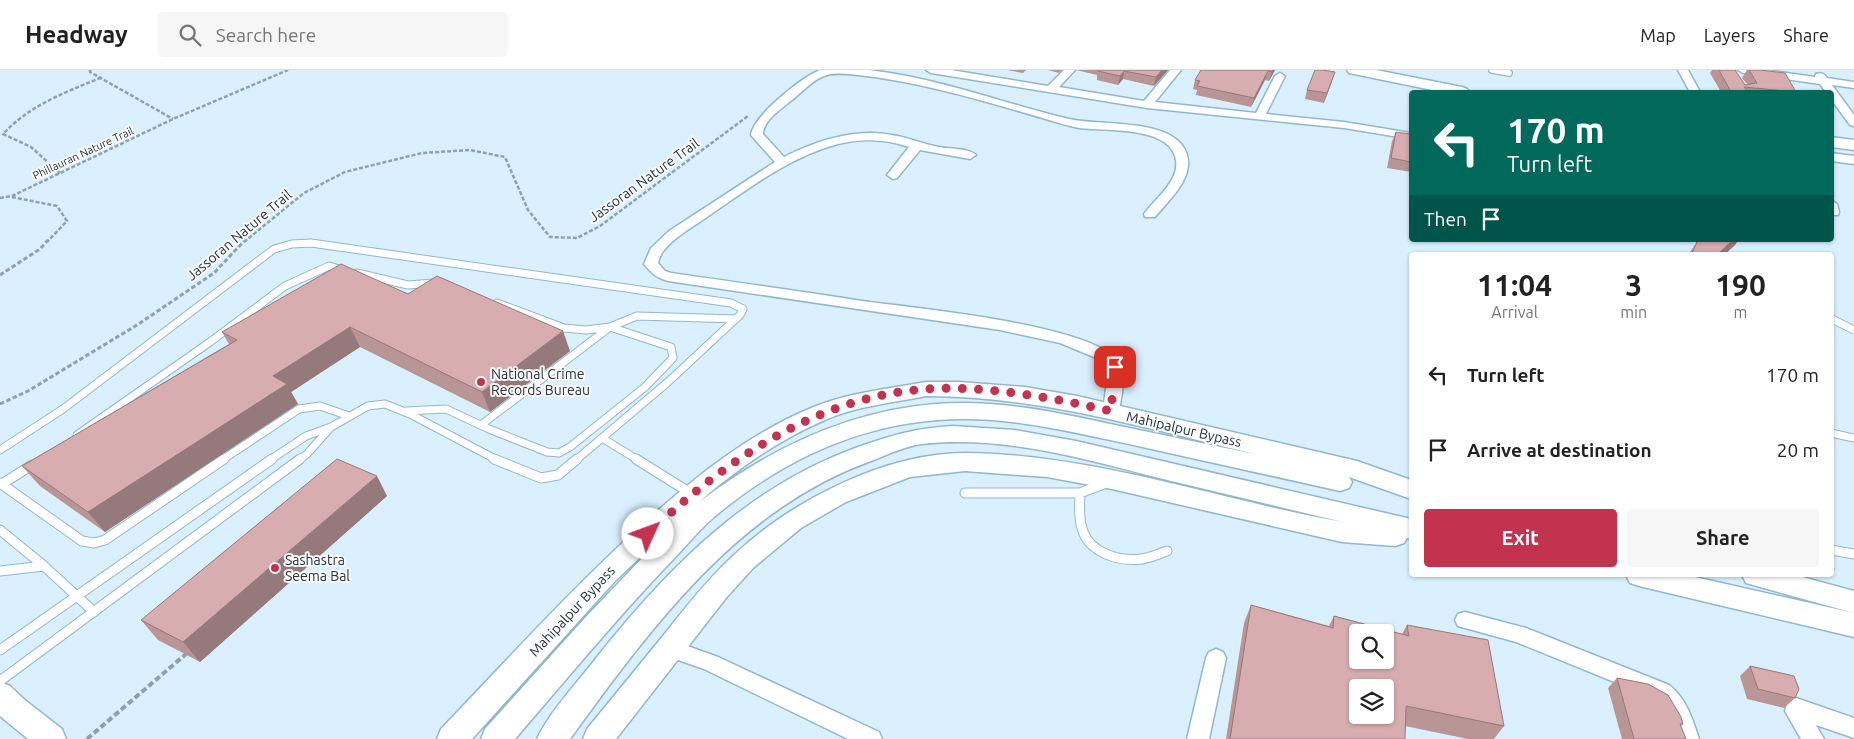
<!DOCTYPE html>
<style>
:root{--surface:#fff;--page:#f6f6f6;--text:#222;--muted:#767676;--line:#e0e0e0;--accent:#c3334f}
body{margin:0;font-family:Ubuntu,sans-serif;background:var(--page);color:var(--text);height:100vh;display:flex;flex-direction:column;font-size:19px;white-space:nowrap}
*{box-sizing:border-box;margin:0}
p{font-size:16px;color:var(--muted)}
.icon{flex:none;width:28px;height:28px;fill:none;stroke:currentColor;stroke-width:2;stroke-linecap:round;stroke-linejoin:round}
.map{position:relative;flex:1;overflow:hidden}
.sheet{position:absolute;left:1409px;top:182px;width:425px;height:325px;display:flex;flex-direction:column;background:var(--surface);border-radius:5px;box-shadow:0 1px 4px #0004}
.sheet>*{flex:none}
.banner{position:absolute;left:1409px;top:20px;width:425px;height:152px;border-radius:5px;box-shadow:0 1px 4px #0004;background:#00695c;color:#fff;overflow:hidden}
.tools{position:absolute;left:1349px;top:554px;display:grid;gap:10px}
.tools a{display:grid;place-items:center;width:45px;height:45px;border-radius:5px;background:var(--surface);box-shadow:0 1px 4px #0004;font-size:25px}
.pin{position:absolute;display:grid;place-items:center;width:42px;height:42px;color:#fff;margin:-21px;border-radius:10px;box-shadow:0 2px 8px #0006}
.me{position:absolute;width:55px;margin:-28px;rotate:47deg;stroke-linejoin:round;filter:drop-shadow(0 0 4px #0008)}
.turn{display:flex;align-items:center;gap:18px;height:105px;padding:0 15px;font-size:22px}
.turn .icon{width:65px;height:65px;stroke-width:2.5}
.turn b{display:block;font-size:35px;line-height:42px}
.then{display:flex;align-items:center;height:48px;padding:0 15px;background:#0003;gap:10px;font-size:19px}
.eta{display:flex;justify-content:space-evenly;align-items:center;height:85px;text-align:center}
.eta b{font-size:30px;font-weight:700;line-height:35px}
.cta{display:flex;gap:10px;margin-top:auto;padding:10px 15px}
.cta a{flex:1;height:58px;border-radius:5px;background:var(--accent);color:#fff;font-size:20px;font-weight:700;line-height:58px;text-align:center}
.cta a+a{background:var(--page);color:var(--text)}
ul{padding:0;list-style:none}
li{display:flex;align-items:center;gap:15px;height:75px;padding:0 15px}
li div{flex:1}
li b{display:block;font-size:19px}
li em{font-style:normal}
header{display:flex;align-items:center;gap:30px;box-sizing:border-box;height:70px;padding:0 25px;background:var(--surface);border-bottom:1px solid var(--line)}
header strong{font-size:24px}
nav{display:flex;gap:28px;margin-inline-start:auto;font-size:18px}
.search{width:350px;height:45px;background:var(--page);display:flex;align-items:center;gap:12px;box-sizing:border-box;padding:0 18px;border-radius:5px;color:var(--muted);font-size:19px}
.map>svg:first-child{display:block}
</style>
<header>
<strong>Headway</strong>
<div class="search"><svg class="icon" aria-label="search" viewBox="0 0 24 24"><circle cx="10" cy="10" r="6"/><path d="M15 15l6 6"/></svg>Search here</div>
<nav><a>Map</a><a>Layers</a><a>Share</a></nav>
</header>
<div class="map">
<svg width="1854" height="669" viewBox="0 0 1854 669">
<rect width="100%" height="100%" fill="#daf0fe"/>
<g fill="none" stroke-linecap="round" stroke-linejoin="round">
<!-- lane-far2 casing -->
<g stroke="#92b7cc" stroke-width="8">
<path id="lane-far2" d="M1492,0L1509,3"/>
</g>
<!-- lane-far1 casing -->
<g stroke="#92b7cc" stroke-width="9">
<path id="lane-far1" d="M357,203L408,215L433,213
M1832,249L1854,260
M406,341L446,339L489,359L547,382L559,383L570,377L645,317L673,288L671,277L610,257L586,260L564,258L497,233
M481,355L610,257L637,246L736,249
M1831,363L1854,368
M77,365L210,272L285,216L329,196L343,200
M602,368L638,390
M0,380L63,339L274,179L292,174L311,173L731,233L743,239L740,245L668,312L576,390
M222,390L299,339L320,336L349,346
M270,390L306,366L331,357L368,336L385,334L410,344L497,390
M299,390L307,384L331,357"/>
</g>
<!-- lane casing -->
<g stroke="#92b7cc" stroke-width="11">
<path id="lane" d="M494,389L541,408L558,405L577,389
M636,389L692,424
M0,413L82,471L94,473L105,470L224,389
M2,414L32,395
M965,423H1080L1106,413
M1080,423C1080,434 1078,446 1082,458C1088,482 1118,492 1141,489C1150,488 1158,484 1167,481
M0,460L44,496L94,542
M1831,480L1854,484
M0,501L44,496
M0,580L272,389
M0,611L300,389"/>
</g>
<!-- street casing -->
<g stroke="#92b7cc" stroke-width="3">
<path id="street" d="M820,0C836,0 853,0 869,0C938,8 1002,33 1069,49C1100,56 1166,48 1184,78C1199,104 1170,129 1155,147H1145L1144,144C1156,127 1188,105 1172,80C1158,57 1103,61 1079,58C1069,56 1059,53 1049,50C987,32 923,12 858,5C848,4 834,2 824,6C810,11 800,25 788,33C778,42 764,50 763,64L784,87C816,71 855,58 891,65C908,67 923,74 939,77C949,79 969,78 976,85L970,89L920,80L897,108L893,109L887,105L909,77C886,69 862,68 838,74C789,87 748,119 707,147C693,157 672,168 662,183C660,186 659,190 658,193L665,201L671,203C734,212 798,221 862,231C912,238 1088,254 1117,290C1128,304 1121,325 1119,341L1117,345L1111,347L1105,345L1103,341L1108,303L1105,296L1094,287L1060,273L1000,260L668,211C657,208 651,203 644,194L651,178L669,161L775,92L751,65C753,46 802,7 820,0Z
M926,0H951L1048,16L1064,0H1075L1059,17L1144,31L1170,0H1181L1155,32L1256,43L1275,6L1280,3L1285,6L1266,44L1344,52L1411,63V69L1344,58L1147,38L931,3Z
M1678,0H1688L1700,22H1690Z
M1738,0H1766L1815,7L1816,4C1822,2 1824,4 1827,8L1854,12V18L1832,15L1854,45V56L1850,55L1831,29V22H1826L1820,14L1743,3Z
M1831,83L1854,86V94L1831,91Z
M1831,130L1837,134L1839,142L1838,145H1831Z
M1465,542L1526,558L1669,615C1686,628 1693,650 1699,669H1677C1671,652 1667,635 1649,626L1516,572L1458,556L1455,550L1458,544Z
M668,569L718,587L879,662L882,669H848L704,599L661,584L658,578L661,572Z
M1216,579L1223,582L1226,588L1209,669H1187L1206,588L1209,582Z
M1796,628L1854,648V668L1816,655L1824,669H1801L1785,641L1788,631Z"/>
</g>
<!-- secondary casing -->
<g stroke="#92b7cc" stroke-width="3">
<path id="secondary" d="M1347,0H1376L1462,17L1467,19L1470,22H1442L1354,4L1349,3Z
M1831,67L1854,70V80L1831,77Z
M926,312H959L1025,317L1077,326L1357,391L1411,410V429L1349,407L1352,412L1349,418L1340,421C1273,406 1206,391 1138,376C1090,366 1041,354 992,350C887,342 794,380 714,447C696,463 681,482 664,499C612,554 564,612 515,669H481L485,659L585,548L670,459L615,511L472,669H437L441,659C508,589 573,517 645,452C694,408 747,365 809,339C845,323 887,319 926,312ZM926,326C1040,326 1149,359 1259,385C1211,375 1163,365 1115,355C1057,342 996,329 936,334C847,341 769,379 699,432C736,400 780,369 825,350C856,336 892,333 926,326Z
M953,356L1014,360L1076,371L1411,449V469L1407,468L1404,473L1395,476L1342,472L1112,419L1047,407L965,401L910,407L846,432L801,458L753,498L726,528L616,669H583L587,659C614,626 641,593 667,561C688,534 709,508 734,485C791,431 885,383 965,383C1094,384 1218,430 1343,452C1283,438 1223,423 1163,409C1085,389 1003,365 922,374C905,376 887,385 871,391C737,439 651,558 570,669H537C550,641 578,612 597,587C669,497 747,417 858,377C893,365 916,358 953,356Z
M1626,505H1686L1854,543V567L1639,516L1630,513Z
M1742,505H1795L1854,521V543L1746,513Z
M0,612L10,616L26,631L62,659L66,669H28L0,646Z"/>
</g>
<!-- path-far2 -->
<path stroke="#8ea1ad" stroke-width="2.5" stroke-dasharray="4 2" stroke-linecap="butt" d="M90,0V2L173,49
M60,103L31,77L3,64C30,35 64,23 100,8
M12,127L57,136L67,151L47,172
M0,128L12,126L173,49L288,0
M244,172L304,123L345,102L422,83L470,80L505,87L528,140L550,167L577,168L600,156L748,46"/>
<!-- path-far1 -->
<path stroke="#8ea1ad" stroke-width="3" stroke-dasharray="4.5 2.5" stroke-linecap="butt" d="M0,205L40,179L48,170
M0,334L28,321L137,255L214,203L245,170"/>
<!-- path -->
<path stroke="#8ea1ad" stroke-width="4" stroke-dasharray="6 3" stroke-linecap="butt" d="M87,669L186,584"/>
<!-- lane-far2 -->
<use href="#lane-far2" stroke="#fff" stroke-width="5.5"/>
<!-- lane-far1 -->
<use href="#lane-far1" stroke="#fff" stroke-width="7"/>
<!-- lane -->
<use href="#lane" stroke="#fff" stroke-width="9"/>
<!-- street -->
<use href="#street" fill="#fff" fill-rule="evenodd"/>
<!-- secondary -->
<use href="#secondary" fill="#fff" fill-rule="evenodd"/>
</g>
<!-- wall -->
<path fill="#b99596" d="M1007,0H1026L1023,3Z
M1048,0H1062L1059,3Z
M1076,0H1168L1154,16L1123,9L1118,15L1097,10V5Z
M1275,0L1269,11L1265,10L1251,37L1196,25L1197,20L1193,19L1195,10Z
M1712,0H1735L1745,15L1747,14L1742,8L1747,0H1760L1791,22H1721L1710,3Z
M1332,11L1324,33L1305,29L1307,20Z
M1396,62L1411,64V102L1387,98L1392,71Z
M1698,170H1738L1735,175L1725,184L1728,185H1688Z
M408,224L570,281L490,342L360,277L291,322L298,334L105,462L40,416L22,396L229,274L222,262Z
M387,426L200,592L158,570L141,550Z
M1251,535L1329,556L1334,546L1402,564L1407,555L1504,656L1494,669H1468L1405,656V669H1226L1244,553Z
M1750,596L1795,628L1784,638L1747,629L1740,606Z
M1617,608L1683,654L1681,656L1686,669H1622L1608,618Z"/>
<!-- shaded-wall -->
<path fill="#96797a" d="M1162,0H1168L1154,16L1156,7Z
M1273,0H1275L1269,11L1272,2Z
M1124,1L1123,9L1118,15L1120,6Z
M1268,1L1265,10L1251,37L1254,28Z
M1335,2L1332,11L1324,33L1327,23Z
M1733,170H1738L1735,175L1724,185L1720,182Z
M350,257L360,277L291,322L298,334L105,462L88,442L273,306Z
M563,261L570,281L490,342L482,322Z
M377,406L387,426L200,592L183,572Z"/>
<!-- building -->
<path fill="#d7adaf" stroke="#96797a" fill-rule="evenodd" d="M1099,0H1162L1156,7L1124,1L1120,6L1098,1Z
M1201,0H1273L1272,2L1268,1L1254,28L1197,16L1200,11L1195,10Z
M1315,0H1322L1335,2L1327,23L1307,20Z
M1719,0H1735L1745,15L1757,13L1749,0H1760L1785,3L1796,22L1744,17L1748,22H1731Z
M1396,62L1411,64V92L1391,88Z
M1698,170H1733L1720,182L1728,185H1691Z
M341,194L408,224L437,206L563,261L482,322L350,257L273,306L287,314L88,442L22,396L237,270L222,262Z
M337,389L377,406L183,572L141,550Z
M1251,535L1333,558L1334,546L1409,566L1407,555L1488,570L1504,656L1406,636L1405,669H1230ZM1358,562H1385V590H1358ZM1358,618H1385V645H1358Z
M1750,596L1794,606L1799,619L1795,628L1758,619Z
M1617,608L1648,614L1668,625L1681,647L1683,654H1680L1686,669H1634Z"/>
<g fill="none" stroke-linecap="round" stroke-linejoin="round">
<!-- route -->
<path stroke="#c3334f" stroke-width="9" stroke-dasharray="0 16.2" d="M648,464C724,391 818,326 927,319C985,315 1054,328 1111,341L1115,297"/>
</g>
<!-- markers -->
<g fill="#c3334f" stroke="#fafafa" stroke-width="2">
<circle cx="481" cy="312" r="5"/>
<circle cx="275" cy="498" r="5"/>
</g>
<g text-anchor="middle" stroke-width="4" stroke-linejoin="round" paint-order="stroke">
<!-- far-street labels -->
<g font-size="11" fill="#25343d" stroke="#fafafa">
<text transform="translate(83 83) rotate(-25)" y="4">Phillauran Nature Trail</text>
</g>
<!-- street labels -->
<g font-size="14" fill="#25343d" stroke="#fafafa">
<text transform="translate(644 110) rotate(-36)" y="5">Jassoran Nature Trail</text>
<text transform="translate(239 165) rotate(-40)" y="5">Jassoran Nature Trail</text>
<text transform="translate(1184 359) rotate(13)" y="5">Mahipalpur Bypass</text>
<text transform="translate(572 541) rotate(-47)" y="5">Mahipalpur Bypass</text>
</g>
<!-- poi labels -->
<g font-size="14" fill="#25343d" stroke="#fafafa" text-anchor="start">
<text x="491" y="309">National Crime<tspan x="491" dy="16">Records Bureau</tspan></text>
<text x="285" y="495">Sashastra<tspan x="285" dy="16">Seema Bal</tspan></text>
</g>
</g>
</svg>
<div class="tools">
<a><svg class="icon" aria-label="search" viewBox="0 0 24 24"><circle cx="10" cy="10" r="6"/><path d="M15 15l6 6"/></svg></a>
<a><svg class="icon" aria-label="layers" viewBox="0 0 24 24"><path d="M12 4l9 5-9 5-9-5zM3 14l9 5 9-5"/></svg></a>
</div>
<div class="pin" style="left:1115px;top:297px;background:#d93025"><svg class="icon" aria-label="arrive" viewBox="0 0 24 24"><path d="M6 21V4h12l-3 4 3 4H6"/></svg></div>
<svg class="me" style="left:648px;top:464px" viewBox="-20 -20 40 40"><circle r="19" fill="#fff"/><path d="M0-13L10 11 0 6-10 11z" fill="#c3334f"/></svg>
<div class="banner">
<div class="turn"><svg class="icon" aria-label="left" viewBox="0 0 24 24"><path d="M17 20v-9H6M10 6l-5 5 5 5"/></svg><div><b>170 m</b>Turn left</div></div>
<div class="then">Then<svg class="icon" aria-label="arrive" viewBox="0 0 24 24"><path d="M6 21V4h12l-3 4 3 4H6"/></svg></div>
</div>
<section class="sheet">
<div class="eta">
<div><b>11:04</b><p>Arrival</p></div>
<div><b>3</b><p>min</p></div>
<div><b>190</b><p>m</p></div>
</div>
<ul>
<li><svg class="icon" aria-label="left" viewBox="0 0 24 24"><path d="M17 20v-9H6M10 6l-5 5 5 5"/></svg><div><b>Turn left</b></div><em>170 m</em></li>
<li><svg class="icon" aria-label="arrive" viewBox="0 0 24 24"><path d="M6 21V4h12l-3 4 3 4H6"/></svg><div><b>Arrive at destination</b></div><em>20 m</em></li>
</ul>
<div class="cta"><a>Exit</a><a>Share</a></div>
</section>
</div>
